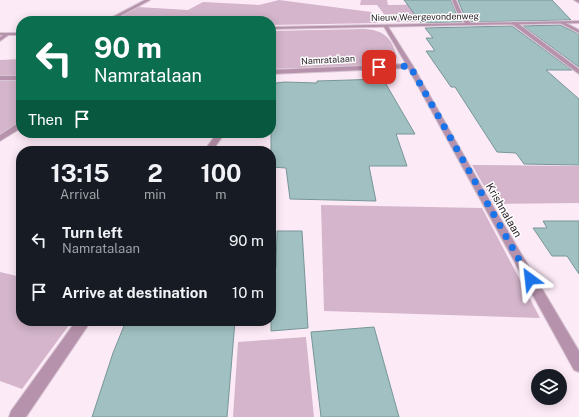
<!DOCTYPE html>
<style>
:root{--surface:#171b24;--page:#242831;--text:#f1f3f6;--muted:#9ea1a6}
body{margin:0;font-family:"Public Sans",sans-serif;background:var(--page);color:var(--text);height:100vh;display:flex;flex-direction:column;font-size:15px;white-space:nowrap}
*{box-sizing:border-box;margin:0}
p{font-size:13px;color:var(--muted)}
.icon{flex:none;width:22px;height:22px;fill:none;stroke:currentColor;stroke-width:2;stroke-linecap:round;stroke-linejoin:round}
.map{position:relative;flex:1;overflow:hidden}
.drawer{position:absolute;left:16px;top:146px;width:260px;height:180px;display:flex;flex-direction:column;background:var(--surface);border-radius:16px;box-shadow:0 2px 10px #0003}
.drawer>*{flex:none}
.guide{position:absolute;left:16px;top:16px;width:260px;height:122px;border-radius:16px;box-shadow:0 2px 10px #0003;background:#0b6e4f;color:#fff;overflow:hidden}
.tools{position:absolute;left:531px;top:369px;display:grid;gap:8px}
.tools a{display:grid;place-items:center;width:36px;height:36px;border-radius:50%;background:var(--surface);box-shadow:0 2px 10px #0003;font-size:20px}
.pin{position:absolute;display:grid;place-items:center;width:34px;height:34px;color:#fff;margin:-17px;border-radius:8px;box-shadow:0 2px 6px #0006}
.me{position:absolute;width:44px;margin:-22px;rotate:330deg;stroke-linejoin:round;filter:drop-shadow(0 0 3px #0008)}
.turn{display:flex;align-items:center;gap:14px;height:84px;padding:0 12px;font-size:18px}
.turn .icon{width:52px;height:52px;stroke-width:2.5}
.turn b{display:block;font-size:28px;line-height:34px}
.then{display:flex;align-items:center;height:38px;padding:0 12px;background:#0003;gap:8px;font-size:15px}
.eta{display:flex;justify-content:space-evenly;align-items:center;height:68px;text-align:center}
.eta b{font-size:24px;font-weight:700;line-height:28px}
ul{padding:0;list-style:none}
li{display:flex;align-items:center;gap:12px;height:52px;padding:0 12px}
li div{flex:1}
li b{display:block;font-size:15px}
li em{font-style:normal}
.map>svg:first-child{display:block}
</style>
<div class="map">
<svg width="579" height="417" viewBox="0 0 579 417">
<rect width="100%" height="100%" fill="#fdeaf7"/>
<!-- green -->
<path fill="#d4b5cb" d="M279,0L371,12L378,23L271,25V21H111L138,7L188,10L203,2L259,5Z
M361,0H387L388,5L452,4L451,22H390L377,5H360Z
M364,29C384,30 392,38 397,57L393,63L387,65L271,69V31Z
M21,59V75H0V60Z
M0,80H21V121L0,136Z
M472,165L579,166V203L494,204Z
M321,205L482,208L540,318L324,311Z
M0,272L21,277V321H72L22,389L0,381Z
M306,337L314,417H233L238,342Z"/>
<!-- building -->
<path fill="#a0c0c1" stroke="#779698" d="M404,0H451L458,18L462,22L421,23Z
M458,0H552L571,20L472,22L464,15Z
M560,25L579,34V67L523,26Z
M512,26L572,70H546L579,99V165L524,164L516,153L497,152L455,87H451L426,51H435L426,38H433L425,28Z
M383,79L415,134H396L407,166H369L376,201L290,199L286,168L271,167V101L276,83L285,82L317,83V81Z
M543,221H579V274L567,256H552L533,228H547Z
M277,231H302L308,328L271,331V268H276Z
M126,321H235L227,417H92L113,353Z
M374,327L399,417H321L311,332Z"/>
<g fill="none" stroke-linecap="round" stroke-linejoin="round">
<!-- service casing -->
<g stroke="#d7c6d2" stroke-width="2">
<path id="service" d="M145,0H150L111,21H105Z"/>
</g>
<!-- minor casing -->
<g stroke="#d7c6d2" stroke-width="2">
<path id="minor" d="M452,0H456L463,16L471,23V25H467L459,17Z
M574,0H579V3Z
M562,21L579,30V33L560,23Z
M512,22H516L579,69V74L512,24Z
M383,25H387L413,66L487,196L579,351V372L574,370L408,68L271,74V70L406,64Z
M6,33L10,34L0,41V37Z
M0,76H21V80H0Z
M18,123H21V128L0,141V135Z
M217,133H225L212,151H204Z
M76,321H91L26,417H9L11,411Z"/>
</g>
<!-- tertiary casing -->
<g stroke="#d7c6d2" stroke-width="2">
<path id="tertiary" d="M579,21V23L271,29V27Z
M0,33H21V35H0Z"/>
</g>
<!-- service -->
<use href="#service" fill="#b792ac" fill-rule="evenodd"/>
<!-- minor -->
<use href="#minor" fill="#b792ac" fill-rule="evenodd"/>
<!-- tertiary -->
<use href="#tertiary" fill="#b792ac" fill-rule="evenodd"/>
</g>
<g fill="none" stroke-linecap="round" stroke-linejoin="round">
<!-- route -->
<path stroke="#1a73e8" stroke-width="7" stroke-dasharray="0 12.6" d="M379,67L410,66L530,279"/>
</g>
<g text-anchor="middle" stroke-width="3" stroke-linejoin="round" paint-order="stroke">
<!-- far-street labels -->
<g font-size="9" fill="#2b2229" stroke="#fefefe">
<text transform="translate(425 17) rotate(-1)" y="3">Nieuw Weergevondenweg</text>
<text transform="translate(328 60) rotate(-3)" y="3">Namratalaan</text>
</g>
<!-- street labels -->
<g font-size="11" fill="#2b2229" stroke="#fefefe">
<text transform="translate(504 210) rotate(60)" y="4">Krishnalaan</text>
</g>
</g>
</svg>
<div class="tools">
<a><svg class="icon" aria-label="layers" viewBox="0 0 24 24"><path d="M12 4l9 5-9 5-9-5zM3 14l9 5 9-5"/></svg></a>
</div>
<div class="pin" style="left:379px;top:67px;background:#d93025"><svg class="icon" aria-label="arrive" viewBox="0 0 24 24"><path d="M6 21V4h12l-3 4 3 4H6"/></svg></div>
<svg class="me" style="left:530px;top:279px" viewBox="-20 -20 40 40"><path d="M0-17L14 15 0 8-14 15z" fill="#1a73e8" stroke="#fff" stroke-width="4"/></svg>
<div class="guide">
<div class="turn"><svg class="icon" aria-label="left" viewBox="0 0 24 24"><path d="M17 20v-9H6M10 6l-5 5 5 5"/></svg><div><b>90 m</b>Namratalaan</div></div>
<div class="then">Then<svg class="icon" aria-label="arrive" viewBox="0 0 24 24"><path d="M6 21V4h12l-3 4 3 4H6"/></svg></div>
</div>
<section class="drawer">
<div class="eta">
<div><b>13:15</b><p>Arrival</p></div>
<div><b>2</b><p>min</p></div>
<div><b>100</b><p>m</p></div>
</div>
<ul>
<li><svg class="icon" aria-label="left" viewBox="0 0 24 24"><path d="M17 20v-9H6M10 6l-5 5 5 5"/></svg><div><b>Turn left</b><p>Namratalaan</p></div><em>90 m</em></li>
<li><svg class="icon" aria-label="arrive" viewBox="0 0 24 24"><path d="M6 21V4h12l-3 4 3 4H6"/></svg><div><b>Arrive at destination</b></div><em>10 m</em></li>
</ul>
</section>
</div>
